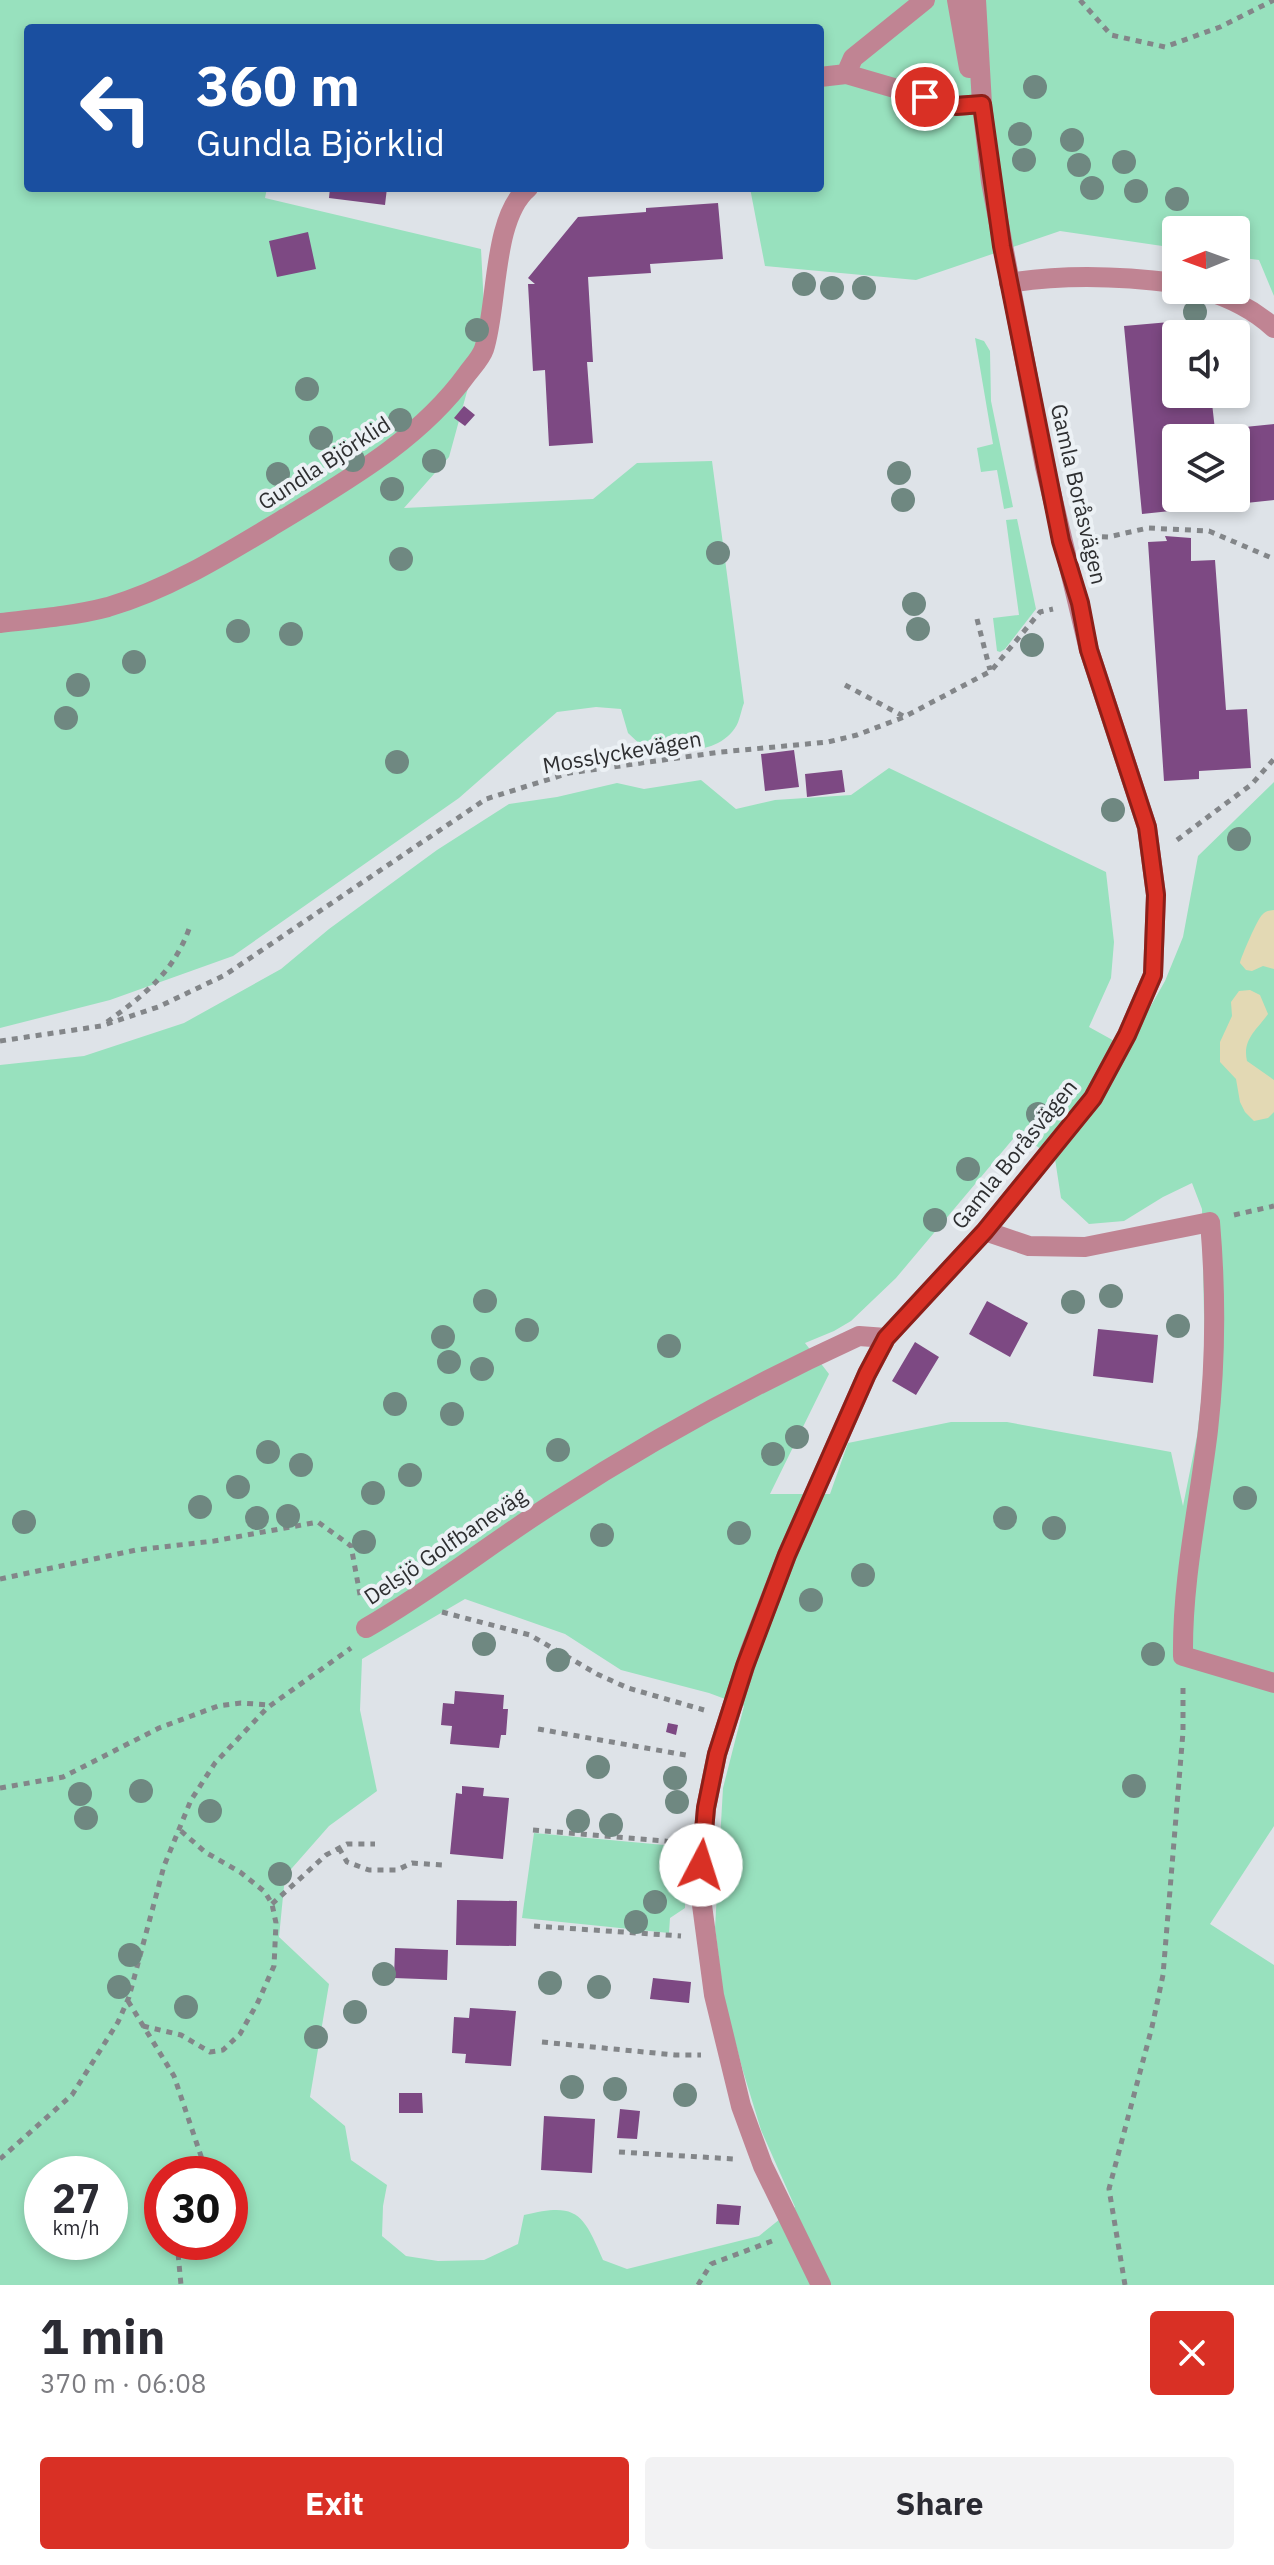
<!DOCTYPE html>
<meta charset="utf-8">
<style>
:root{--surface:#fff;--page:#f2f2f3;--text:#2b2b33;--muted:#7c7c81;--accent:#d93025}
body{margin:0;font-family:"IBM Plex Sans",sans-serif;background:var(--page);color:var(--text);height:100vh;display:flex;flex-direction:column;font-size:30px;white-space:nowrap}
*{box-sizing:border-box;margin:0}
p{font-size:26px;color:var(--muted)}
.icon{flex:none;width:44px;height:44px;fill:none;stroke:currentColor;stroke-width:2;stroke-linecap:round;stroke-linejoin:round}
.map{position:relative;height:2285px;overflow:hidden}
.side{display:flex;flex-direction:column;background:var(--surface);flex:1}
.side>*{flex:none}
.banner{position:absolute;left:24px;top:24px;width:800px;height:168px;border-radius:8px;box-shadow:0 4px 12px #0003;background:#1a4fa0;color:#fff;overflow:hidden}
.needle{width:52px;rotate:269deg}
.buttons{position:absolute;left:1162px;top:216px;display:grid;gap:16px}
.buttons a{display:grid;place-items:center;width:88px;height:88px;border-radius:8px;background:var(--surface);box-shadow:0 4px 12px #0003;font-size:40px}
.speed{position:absolute;left:24px;top:2156px;display:flex;gap:16px;font-size:40px;font-weight:700;text-align:center}
.speed>*{display:grid;place-content:center;width:104px;height:104px;border-radius:50%;background:var(--surface);box-shadow:0 4px 12px #0003;line-height:1}
.speed small{font-size:20px;font-weight:400}
.speed .limit{border:12px solid #d22;background:#fff;color:#111}
.pin{position:absolute;display:grid;place-items:center;width:68px;height:68px;color:#fff;margin:-34px;border:4px solid #fff;border-radius:50%;box-shadow:0 2px 8px #0007}
.me{position:absolute;width:88px;margin:-44px;rotate:5deg;stroke-linejoin:round;filter:drop-shadow(0 0 6px #0008)}
.turn{display:flex;align-items:center;gap:28px;height:168px;padding:0 40px;font-size:36px}
.turn .icon{width:104px;height:104px;stroke-width:2.5}
.turn b{display:block;font-size:56px;line-height:68px}
.round{display:grid;place-items:center;flex:none;width:84px;height:84px;border-radius:8px;background:var(--page)}
.head{display:flex;align-items:center;justify-content:space-between;height:136px;padding:0 40px}
h1{font-size:48px;font-weight:800;line-height:60px}
.action{display:flex;gap:16px;margin-top:auto;padding:16px 40px}
.action a{flex:1;height:92px;border-radius:8px;background:var(--accent);color:#fff;font-size:32px;font-weight:800;line-height:92px;text-align:center}
.action a+a{background:var(--page);color:var(--text)}
.map>svg:first-child{display:block}
</style>
<div class="map">
<svg width="1274" height="2285" viewBox="0 0 1274 2285">
<rect width="100%" height="100%" fill="#dee3e8"/>
<!-- green -->
<path fill="#98e1be" fill-rule="evenodd" d="M0,0H1274V296L1259,260L1236,257V230H1176V248L1060,231L916,280L765,266L750,188H820V28H28V188H267L265,198L481,249L485,326L449,457L404,508L593,499L637,463L712,461L744,703C741,710 740,721 735,728C715,757 675,750 644,748L628,733L621,709L596,707L557,712L459,798L233,956L110,1000L0,1028Z
M975,338L984,341L990,351L991,401L1013,507L1004,509L997,470L981,472L977,448L993,444Z
M1017,519L1036,609L1005,649L1000,652L997,651L993,618L1019,615L1006,520Z
M889,768L1106,872L1114,942L1111,978L1089,1027L1127,1048L1165,981L1183,937L1198,856L1274,782V1826L1210,1924L1274,1965V2285H0V1065L84,1056L184,1023L281,969L329,929L437,850L509,804L557,797L617,783L644,789L701,780L736,809L775,800L851,795ZM1018,1133L1055,1159L1061,1198L1089,1224L1124,1221L1163,1197L1192,1183L1202,1209L1205,1369L1197,1436L1183,1506L1171,1452L1007,1422H951L848,1443L830,1494H770L829,1374L805,1343L834,1331L851,1321L896,1278ZM465,1599L565,1634L621,1670L709,1693L744,1706L723,1788L715,1928L724,2001L743,2071L761,2130L795,2207L759,2236L627,2269L603,2260C583,2213 577,2202 524,2215L518,2244L484,2260L438,2261L406,2256L382,2236L383,2206L387,2185L351,2160L345,2126L310,2097L329,1984L279,1937L285,1876L329,1826L377,1791L360,1710L362,1659ZM42,2174H110V2242H42ZM162,2174H230V2242H162Z
M534,1833L686,1847L685,1908L670,1918L669,1933L522,1918Z"/>
<!-- sand -->
<path fill="#e3d9b4" d="M1274,910V969L1263,966L1252,971L1246,970L1240,963C1241,957 1258,918 1262,915C1266,911 1268,911 1274,910Z
M1250,990L1260,995L1268,1014C1257,1030 1242,1039 1247,1061L1274,1080V1112L1268,1118L1254,1121L1245,1112L1240,1102L1236,1079L1220,1062V1042L1232,1016L1231,1002L1239,991Z"/>
<!-- building -->
<path fill="#7d4983" fill-rule="evenodd" d="M330,188H387L385,205L329,198Z
M718,203L723,259L650,264L651,273L588,277L593,362H587L593,443L549,446L545,370L533,371L528,284H535L528,278L578,217L646,212V208Z
M308,232L316,269L277,277L269,241Z
M1204,319L1205,334H1176V394H1211L1215,430L1274,424V500L1142,514L1124,326ZM1176,438H1236V498H1176Z
M464,406L475,415L465,426L454,418Z
M1165,536L1191,538V561L1215,560L1226,710L1247,709L1251,768L1199,771V779L1164,781L1148,542L1167,541Z
M794,750L799,787L765,791L761,754Z
M842,770L845,792L807,797L805,774Z
M987,1301L1028,1323L1010,1357L969,1334Z
M1098,1329L1158,1335L1153,1383L1093,1376Z
M915,1342L939,1357L916,1395L892,1381Z
M455,1691L504,1695L503,1709H508L506,1735H501L499,1748L450,1744L452,1726L441,1725L443,1703L454,1704Z
M668,1723L678,1725L676,1735L666,1732Z
M462,1786L484,1788L483,1796L509,1798L503,1859L450,1854L456,1793L462,1794Z
M457,1900L517,1901L516,1946L456,1945Z
M395,1948L448,1950L447,1980L394,1978Z
M653,1978L691,1982L689,2003L650,1999Z
M470,2008L516,2011L511,2066L465,2063L466,2054L452,2053L454,2017L469,2018Z
M399,2093H422L423,2113H399Z
M620,2109L640,2111L637,2139L617,2138Z
M544,2116L595,2119L592,2173L541,2170Z
M717,2204L741,2206L739,2225L716,2224Z"/>
<g fill="none" stroke-linecap="round" stroke-linejoin="round">
<!-- path -->
<path stroke="#838689" stroke-width="5" stroke-dasharray="6 6" stroke-linecap="butt" d="M1080,0L1111,35L1165,47L1220,27L1274,0
M1090,536L1108,537L1148,528L1209,531L1274,559
M977,619L990,670
M845,685L903,716
M1177,840L1252,784L1274,759
M107,1022C144,995 173,973 189,929
M0,1041L101,1026L158,1007L225,975L486,799L569,773L721,752L828,742L857,735L904,717L991,671L1040,612L1053,609
M1234,1215L1274,1206
M0,1579L136,1550L214,1541L318,1522L351,1546L361,1600
M442,1612L530,1635L597,1674L628,1688L704,1710
M538,1729L691,1756
M0,1788L63,1777L159,1728L218,1706L241,1703L270,1705
M533,1830L675,1842
M339,1848L347,1862L369,1870H397L412,1863L442,1865
M272,1904L326,1855L347,1844H375
M534,1926L681,1936
M128,2001L174,2076L203,2162L197,2174
M143,2026L181,2035L210,2052L223,2050L240,2034L258,2002L274,1966L276,1923L272,1904L265,1892L240,1872L205,1852L180,1830
M542,2042L675,2055H701
M619,2152L734,2159
M0,2159L72,2095L118,2022L129,1997L164,1866L191,1800L215,1763L267,1708L351,1648
M177,2242L181,2285
M698,2285L711,2264L772,2241
M1125,2285L1109,2189L1152,2027L1163,1975L1183,1732V1685"/>
<!-- minor -->
<path stroke="#c08493" stroke-width="20" d="M957,0L969,68
M846,74L853,58L925,0
M820,77L846,74L956,106L982,104
M1009,283C1063,274 1122,276 1176,283
M1204,290C1231,298 1253,309 1274,328
M0,623C36,619 74,616 108,607C170,589 227,553 282,520C349,479 420,439 467,374C472,367 481,358 484,349C498,306 492,218 528,188
M985,1231L1029,1246L1085,1247L1210,1222C1216,1292 1216,1360 1208,1430C1199,1506 1182,1579 1183,1656L1274,1683
M366,1628C432,1590 490,1544 554,1503C651,1440 754,1384 859,1336L886,1338
M821,2285L763,2166L741,2106L714,1995L702,1905L701,1865L706,1808L717,1754L750,1651L787,1555L867,1374L886,1338L985,1231L1093,1098L1127,1035L1153,975L1156,895L1147,827L1089,650L1045,467L991,182L982,104L976,0"/>
</g>
<!-- trees -->
<g fill="#6f8881">
<circle cx="1035" cy="87" r="12"/>
<circle cx="1020" cy="134" r="12"/>
<circle cx="1072" cy="140" r="12"/>
<circle cx="1024" cy="160" r="12"/>
<circle cx="1124" cy="162" r="12"/>
<circle cx="1079" cy="165" r="12"/>
<circle cx="1092" cy="188" r="12"/>
<circle cx="1136" cy="191" r="12"/>
<circle cx="1177" cy="199" r="12"/>
<circle cx="804" cy="284" r="12"/>
<circle cx="832" cy="288" r="12"/>
<circle cx="864" cy="288" r="12"/>
<circle cx="1195" cy="312" r="12"/>
<circle cx="477" cy="330" r="12"/>
<circle cx="307" cy="389" r="12"/>
<circle cx="400" cy="420" r="12"/>
<circle cx="321" cy="438" r="12"/>
<circle cx="353" cy="460" r="12"/>
<circle cx="434" cy="461" r="12"/>
<circle cx="899" cy="473" r="12"/>
<circle cx="278" cy="474" r="12"/>
<circle cx="392" cy="489" r="12"/>
<circle cx="903" cy="500" r="12"/>
<circle cx="718" cy="553" r="12"/>
<circle cx="401" cy="559" r="12"/>
<circle cx="914" cy="604" r="12"/>
<circle cx="918" cy="629" r="12"/>
<circle cx="238" cy="631" r="12"/>
<circle cx="291" cy="634" r="12"/>
<circle cx="1032" cy="645" r="12"/>
<circle cx="134" cy="662" r="12"/>
<circle cx="78" cy="685" r="12"/>
<circle cx="66" cy="718" r="12"/>
<circle cx="397" cy="762" r="12"/>
<circle cx="1113" cy="810" r="12"/>
<circle cx="1239" cy="839" r="12"/>
<circle cx="1038" cy="1114" r="12"/>
<circle cx="968" cy="1169" r="12"/>
<circle cx="935" cy="1220" r="12"/>
<circle cx="1111" cy="1296" r="12"/>
<circle cx="485" cy="1301" r="12"/>
<circle cx="1073" cy="1302" r="12"/>
<circle cx="1178" cy="1326" r="12"/>
<circle cx="527" cy="1330" r="12"/>
<circle cx="443" cy="1337" r="12"/>
<circle cx="669" cy="1346" r="12"/>
<circle cx="449" cy="1362" r="12"/>
<circle cx="482" cy="1369" r="12"/>
<circle cx="395" cy="1404" r="12"/>
<circle cx="452" cy="1414" r="12"/>
<circle cx="797" cy="1437" r="12"/>
<circle cx="558" cy="1450" r="12"/>
<circle cx="268" cy="1452" r="12"/>
<circle cx="773" cy="1454" r="12"/>
<circle cx="301" cy="1465" r="12"/>
<circle cx="410" cy="1475" r="12"/>
<circle cx="238" cy="1487" r="12"/>
<circle cx="373" cy="1493" r="12"/>
<circle cx="1245" cy="1498" r="12"/>
<circle cx="200" cy="1507" r="12"/>
<circle cx="288" cy="1516" r="12"/>
<circle cx="257" cy="1518" r="12"/>
<circle cx="1005" cy="1518" r="12"/>
<circle cx="24" cy="1522" r="12"/>
<circle cx="1054" cy="1528" r="12"/>
<circle cx="739" cy="1533" r="12"/>
<circle cx="602" cy="1535" r="12"/>
<circle cx="364" cy="1542" r="12"/>
<circle cx="863" cy="1575" r="12"/>
<circle cx="811" cy="1600" r="12"/>
<circle cx="484" cy="1644" r="12"/>
<circle cx="1153" cy="1654" r="12"/>
<circle cx="558" cy="1660" r="12"/>
<circle cx="598" cy="1767" r="12"/>
<circle cx="675" cy="1778" r="12"/>
<circle cx="1134" cy="1786" r="12"/>
<circle cx="141" cy="1791" r="12"/>
<circle cx="80" cy="1794" r="12"/>
<circle cx="677" cy="1802" r="12"/>
<circle cx="210" cy="1811" r="12"/>
<circle cx="86" cy="1818" r="12"/>
<circle cx="578" cy="1821" r="12"/>
<circle cx="611" cy="1825" r="12"/>
<circle cx="280" cy="1874" r="12"/>
<circle cx="655" cy="1902" r="12"/>
<circle cx="636" cy="1922" r="12"/>
<circle cx="130" cy="1955" r="12"/>
<circle cx="384" cy="1974" r="12"/>
<circle cx="550" cy="1983" r="12"/>
<circle cx="119" cy="1987" r="12"/>
<circle cx="599" cy="1987" r="12"/>
<circle cx="186" cy="2007" r="12"/>
<circle cx="355" cy="2012" r="12"/>
<circle cx="316" cy="2037" r="12"/>
<circle cx="572" cy="2087" r="12"/>
<circle cx="615" cy="2089" r="12"/>
<circle cx="685" cy="2095" r="12"/>
</g>
<g fill="none" stroke-linecap="round" stroke-linejoin="round">
<!-- route casing -->
<g stroke="#8d1f18" stroke-width="20">
<path id="route" d="M701,1865L706,1808L717,1754L745,1666L787,1555L867,1374L886,1338L985,1231L1093,1098L1127,1035L1153,975L1156,895L1147,827L1089,650L1080,603L1061,541L1002,246L982,104L956,106L925,97"/>
</g>
<!-- route -->
<use href="#route" stroke="#d93025" stroke-width="14"/>
</g>
<g text-anchor="middle" stroke-width="8" stroke-linejoin="round" paint-order="stroke">
<!-- street labels -->
<g font-size="22" fill="#2e2f31" stroke="#ecf1f5">
<text transform="translate(324 463) rotate(-33)" y="8">Gundla Björklid</text>
<text transform="translate(1079 494) rotate(77)" y="8">Gamla Boråsvägen</text>
<text transform="translate(622 752) rotate(-10)" y="8">Mosslyckevägen</text>
<text transform="translate(1014 1154) rotate(-51)" y="8">Gamla Boråsvägen</text>
<text transform="translate(445 1546) rotate(-34)" y="8">Delsjö Golfbaneväg</text>
</g>
</g>
</svg>
<div class="buttons">
<a><svg class="needle" viewBox="-14 -14 28 28"><path d="M0-13l5 13h-10z" fill="#e53935"/><path d="M0 13l5-13h-10z" fill="#7c7c81"/></svg></a>
<a><svg class="icon" aria-label="sound" viewBox="0 0 24 24"><path d="M4 9h4l5-4v14l-5-4H4zM17 9q2 3 0 6"/></svg></a>
<a><svg class="icon" aria-label="layers" viewBox="0 0 24 24"><path d="M12 4l9 5-9 5-9-5zM3 14l9 5 9-5"/></svg></a>
</div>
<div class="speed"><div>27<small>km/h</small></div><div class="limit">30</div></div>
<div class="pin" style="left:925px;top:97px;background:#d93025"><svg class="icon" aria-label="arrive" viewBox="0 0 24 24"><path d="M6 21V4h12l-3 4 3 4H6"/></svg></div>
<svg class="me" style="left:701px;top:1865px" viewBox="-20 -20 40 40"><circle r="19" fill="#fff"/><path d="M0-13L10 11 0 6-10 11z" fill="#d93025"/></svg>
<div class="banner">
<div class="turn"><svg class="icon" aria-label="left" viewBox="0 0 24 24"><path d="M17 20v-9H6M10 6l-5 5 5 5"/></svg><div><b>360 m</b>Gundla Björklid</div></div>
</div>
</div>
<section class="side">
<div class="head"><div><h1>1 min</h1><p>370 m · 06:08</p></div><a class="round" style="background:#d93025;color:#fff"><svg class="icon" aria-label="close" viewBox="0 0 24 24"><path d="M6 6l12 12M18 6L6 18"/></svg></a></div>
<div class="action"><a>Exit</a><a>Share</a></div>
</section>
